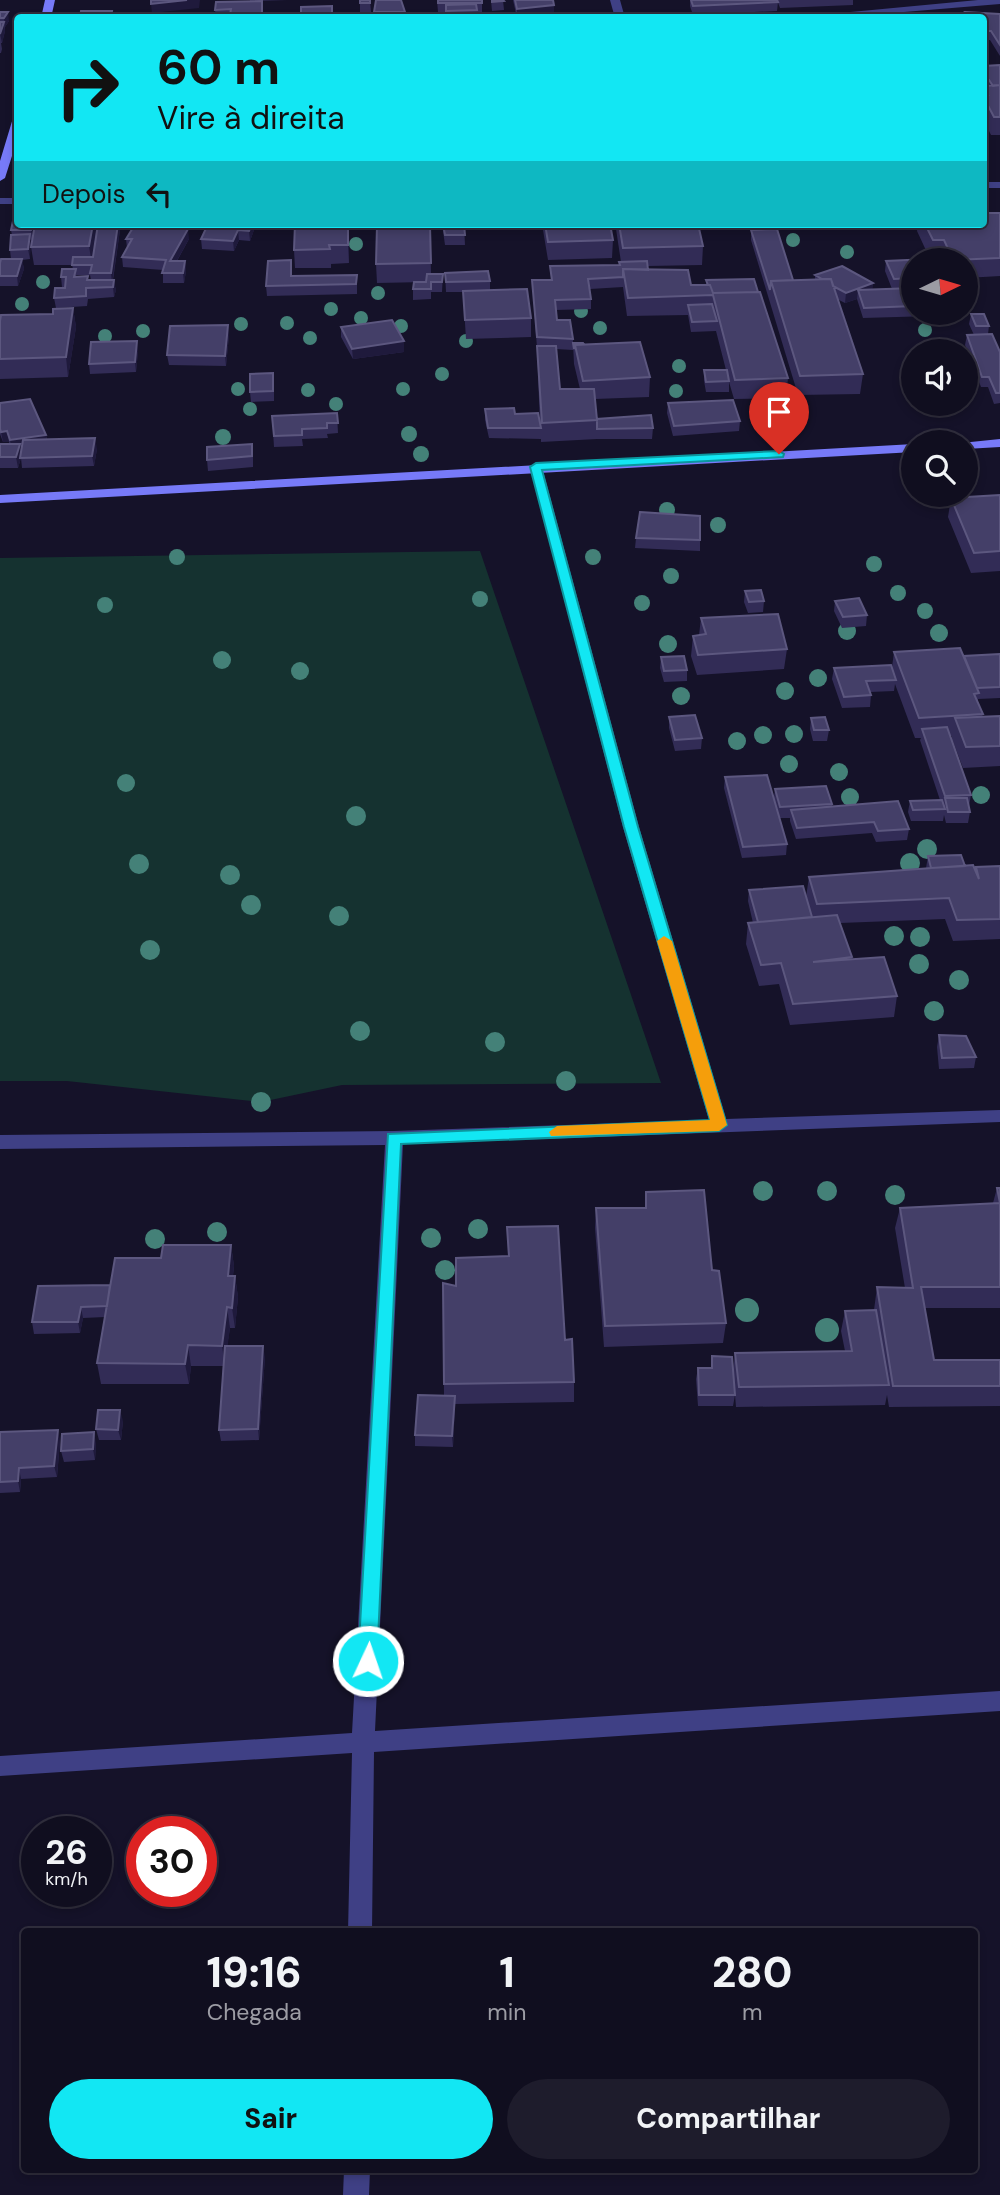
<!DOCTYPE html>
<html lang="pt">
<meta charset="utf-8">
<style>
:root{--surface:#100e1f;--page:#1e1c2c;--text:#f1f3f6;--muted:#9c9ca4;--line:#302e3d;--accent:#12e7f3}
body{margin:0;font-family:"DM Sans",sans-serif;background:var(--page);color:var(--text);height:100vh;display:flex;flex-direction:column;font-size:26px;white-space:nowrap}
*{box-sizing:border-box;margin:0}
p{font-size:23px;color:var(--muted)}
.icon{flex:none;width:38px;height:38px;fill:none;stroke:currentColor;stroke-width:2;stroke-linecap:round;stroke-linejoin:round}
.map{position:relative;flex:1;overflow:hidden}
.sheet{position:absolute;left:21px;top:1928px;width:957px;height:245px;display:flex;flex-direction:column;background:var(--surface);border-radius:7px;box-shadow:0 4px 10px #0003,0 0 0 2px var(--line)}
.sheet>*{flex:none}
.hud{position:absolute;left:14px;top:14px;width:973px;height:214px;border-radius:7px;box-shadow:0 4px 10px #0003,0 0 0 2px var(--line);background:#12e7f3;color:#111;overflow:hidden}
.needle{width:46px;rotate:85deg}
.buttons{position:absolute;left:901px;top:248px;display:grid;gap:14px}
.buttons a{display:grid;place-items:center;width:77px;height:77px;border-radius:50%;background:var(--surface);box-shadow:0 4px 10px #0003,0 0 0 2px var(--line);font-size:35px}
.speed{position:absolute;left:21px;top:1816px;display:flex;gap:14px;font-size:35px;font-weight:700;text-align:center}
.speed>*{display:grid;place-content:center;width:91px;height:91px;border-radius:50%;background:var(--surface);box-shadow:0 4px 10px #0003,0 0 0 2px var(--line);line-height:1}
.speed small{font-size:18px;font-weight:400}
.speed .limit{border:10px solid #d22;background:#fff;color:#111}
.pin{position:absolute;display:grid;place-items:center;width:60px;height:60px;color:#fff;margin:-72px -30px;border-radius:50% 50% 50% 0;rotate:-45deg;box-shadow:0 0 7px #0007}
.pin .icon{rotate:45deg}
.me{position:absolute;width:77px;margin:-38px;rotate:3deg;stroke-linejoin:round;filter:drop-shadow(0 0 5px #0008)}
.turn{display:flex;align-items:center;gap:24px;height:147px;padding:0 28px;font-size:32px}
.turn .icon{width:91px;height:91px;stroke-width:2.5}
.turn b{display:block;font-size:49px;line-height:60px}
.then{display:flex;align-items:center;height:66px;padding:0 28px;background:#0003;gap:14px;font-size:26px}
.eta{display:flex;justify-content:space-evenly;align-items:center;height:119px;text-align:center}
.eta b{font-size:42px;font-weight:800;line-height:49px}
.button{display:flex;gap:14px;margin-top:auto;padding:14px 28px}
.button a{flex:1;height:80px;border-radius:42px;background:var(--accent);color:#111;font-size:28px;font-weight:800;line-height:80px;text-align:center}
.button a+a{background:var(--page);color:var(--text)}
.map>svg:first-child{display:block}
</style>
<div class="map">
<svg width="1000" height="2195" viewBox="0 0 1000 2195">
<rect width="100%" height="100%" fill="#151229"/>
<!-- green -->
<path fill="#153230" d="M480,551L661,1083L342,1085L261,1102L67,1081H0V558Z"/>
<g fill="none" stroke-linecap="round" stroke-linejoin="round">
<!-- street -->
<path fill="#3f4085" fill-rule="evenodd" d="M610,0H620L625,18H615Z
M978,0H1000V4L832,18H787Z
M984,182H1000V188H984Z
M0,198H18V204H0Z
M536,463L542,467L639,827L726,1119L1000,1110V1122L403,1144L375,1731L1000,1691V1711L374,1752L372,1932H348L352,1753L0,1776V1756L352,1733L385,1145L0,1149V1135L394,1131L709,1120L623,827L530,467Z
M344,2170H370L369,2195H343Z"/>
<!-- secondary -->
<path fill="#777af8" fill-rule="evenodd" d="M45,0H55L51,18H41Z
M18,115V137L5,178L0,181V161L13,118Z
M1000,439V447L966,449V443H961Z
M914,444V452L0,503V495Z"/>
</g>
<!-- trees -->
<g fill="#448178">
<circle cx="793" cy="240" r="7"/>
<circle cx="356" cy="244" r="7"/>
<circle cx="847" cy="252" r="7"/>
<circle cx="43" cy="282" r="7"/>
<circle cx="378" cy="293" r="7"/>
<circle cx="22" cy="304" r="7"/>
<circle cx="331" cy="309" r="7"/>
<circle cx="581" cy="311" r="7"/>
<circle cx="361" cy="318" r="7"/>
<circle cx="287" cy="323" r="7"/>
<circle cx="241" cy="324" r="7"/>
<circle cx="401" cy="326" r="7"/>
<circle cx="600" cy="328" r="7"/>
<circle cx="925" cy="330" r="7"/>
<circle cx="143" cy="331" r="7"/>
<circle cx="105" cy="336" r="7"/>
<circle cx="310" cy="338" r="7"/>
<circle cx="466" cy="341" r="7"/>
<circle cx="679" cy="366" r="7"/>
<circle cx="442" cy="374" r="7"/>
<circle cx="238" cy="389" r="7"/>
<circle cx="403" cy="389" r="7"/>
<circle cx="308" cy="390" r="7"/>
<circle cx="676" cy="391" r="7"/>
<circle cx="336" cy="404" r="7"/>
<circle cx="250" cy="409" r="7"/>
<circle cx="409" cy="434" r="8"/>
<circle cx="223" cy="437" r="8"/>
<circle cx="421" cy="454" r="8"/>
<circle cx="667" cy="510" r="8"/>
<circle cx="718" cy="525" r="8"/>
<circle cx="177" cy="557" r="8"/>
<circle cx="593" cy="557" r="8"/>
<circle cx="874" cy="564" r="8"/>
<circle cx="671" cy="576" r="8"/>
<circle cx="898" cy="593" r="8"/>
<circle cx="480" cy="599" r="8"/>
<circle cx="642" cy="603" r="8"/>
<circle cx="105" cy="605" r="8"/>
<circle cx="925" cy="611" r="8"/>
<circle cx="847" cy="631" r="9"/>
<circle cx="939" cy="633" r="9"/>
<circle cx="668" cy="644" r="9"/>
<circle cx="222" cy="660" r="9"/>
<circle cx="300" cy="671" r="9"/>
<circle cx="818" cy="678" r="9"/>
<circle cx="785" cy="691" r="9"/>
<circle cx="681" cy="696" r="9"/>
<circle cx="794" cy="734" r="9"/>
<circle cx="763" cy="735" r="9"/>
<circle cx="737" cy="741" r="9"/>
<circle cx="789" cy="764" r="9"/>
<circle cx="839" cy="772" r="9"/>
<circle cx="126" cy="783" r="9"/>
<circle cx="981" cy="795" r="9"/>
<circle cx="850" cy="797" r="9"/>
<circle cx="356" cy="816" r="10"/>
<circle cx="927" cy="849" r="10"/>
<circle cx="910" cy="863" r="10"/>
<circle cx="139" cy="864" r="10"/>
<circle cx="230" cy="875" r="10"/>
<circle cx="251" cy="905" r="10"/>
<circle cx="339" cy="916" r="10"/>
<circle cx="894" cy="936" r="10"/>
<circle cx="920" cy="937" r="10"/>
<circle cx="150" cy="950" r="10"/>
<circle cx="919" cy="964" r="10"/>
<circle cx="959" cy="980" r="10"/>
<circle cx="934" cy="1011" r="10"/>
<circle cx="360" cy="1031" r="10"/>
<circle cx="495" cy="1042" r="10"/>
<circle cx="566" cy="1081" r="10"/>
<circle cx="261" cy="1102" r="10"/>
<circle cx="763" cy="1191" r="10"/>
<circle cx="827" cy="1191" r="10"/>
<circle cx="895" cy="1195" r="10"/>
<circle cx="478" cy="1229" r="10"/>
<circle cx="217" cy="1232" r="10"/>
<circle cx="431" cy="1238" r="10"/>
<circle cx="155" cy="1239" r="10"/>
<circle cx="445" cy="1270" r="10"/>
<circle cx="747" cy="1310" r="12"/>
<circle cx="827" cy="1330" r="12"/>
</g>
<!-- wall -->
<path fill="#322c56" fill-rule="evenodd" d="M250,0H287L250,1Z
M360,0H370L371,12H360Z
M437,0H482V12H478V18H446V12H438Z
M491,0H503L504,10L492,11Z
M513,0H553L554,14L517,18Z
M690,0H777L778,2L777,11L693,15L690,6Z
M777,0H853V5L780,8Z
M262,1L263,18H216L215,10Z
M332,6V18H301V7Z
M0,12L9,21L5,27V31L2,43H1L2,49L1,53H0Z
M374,12H405L406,18H374Z
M965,12L1000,14V56L990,40H984V18H964Z
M1000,65V135H991L984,121V66Z
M1000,213V276L966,278V261H942L941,259H930L917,231L918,224H984Z
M18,224L120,230L113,280L116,290L114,297L88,299L87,306L56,308L54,298L62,287L61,277L73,269L72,265H34L31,247L33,239L30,240V259L22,260L24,269L18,286H0V263L11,259L10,250L12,235L11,230ZM76,275H90L91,280L77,277Z
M181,224H253L254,230L250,241L239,240L234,251L202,249L201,239L206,228H182Z
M295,224H349V263L331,264V268H295L294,250Z
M442,224H464L465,245H445Z
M542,224H610L613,240L612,258L548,260Z
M616,224H698L703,246L702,265L648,266V270L691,285H706V280L788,378L786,398L734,399L729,382V392H706L704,381V370H726L716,331L691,332L688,315L627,316L623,287L590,289L591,299V309L556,310L557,320L573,339V350L556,349L560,389H580L574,364L573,343L584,345L650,377L649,397L595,399L597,419L653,428L652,439H597L541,442V432V439L489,438L485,420V409L515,414L540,426L537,348L532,280H551L550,266L620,265L621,262L616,229Z
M430,226L431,274H443L442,292H431V299L413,300V289L426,282L377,283L376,264Z
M751,230L793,280L815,279V275L873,283L872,289H892L885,271L886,261H914V313H931V316L863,318L857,299L845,303L837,299L863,374L860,394L798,395L751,240Z
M126,239H189L177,261H185L186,271L184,283H163V270L123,267L122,257L127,248Z
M292,270V276L357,275V294L267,296L266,286Z
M445,273L490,281V290L531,318V337L466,339L463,292H446Z
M73,308L76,327L68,377L0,379V321L53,314Z
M971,314L989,326L988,334L1000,352V403L994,404L988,387H981L965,345L967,335H974L969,324Z
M341,327L404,352L353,359L341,337Z
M229,335L226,366L169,365L167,355Z
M138,351L136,372L90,374L89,364Z
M274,383V401L251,402L250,392Z
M0,403L46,435L47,440L97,449L94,466L22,468L21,458L18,468H0V444H9V442H3L0,434Z
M668,403L740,421L739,431L673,436L667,413Z
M337,413L338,433L327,434L328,438L302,439L303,446L274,447L272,416Z
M253,454V467L208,471L207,460Z
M1000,495V571L971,573L948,517L951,498Z
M636,538L700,540V551L635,548Z
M745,591L764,601L763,612L748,613L744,602Z
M835,601L867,615L866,626L842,628L834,611Z
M701,618L787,649L784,669L697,675L691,656L693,636L699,635Z
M894,652L964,656L1000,654V698L978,699V702L983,714L982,717L1000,716V766L963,768L952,739V736H951L971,795L969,806L970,812L968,823H946L944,815L943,821H911L908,812L910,801L940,800L920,740L921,738H915L895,684L894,691L870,692L871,695L870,707L842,708L832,679L834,668L892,667Z
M661,657L687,670V681L664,682L660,668Z
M669,717L702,738L701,749L675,751L669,728Z
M811,718L829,730L827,741H813L810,729Z
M725,777L774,797L775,789L832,804V806L909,829L907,840L876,842L872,833L796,839L790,821V818H780L787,844L786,855L742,858L724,788Z
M928,856L975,870L976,867L1000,866V939L953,941L945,919L840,923L852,957V959L897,996L894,1017L790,1025L779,984L759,986L746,944L748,923H753L748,901L749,890L806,897L809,877L926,868Z
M939,1035L976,1057L974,1068L939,1069L937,1047Z
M997,1188H1000V1308H925L934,1360H1000V1406L889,1407L887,1395L885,1405L736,1407L735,1395L733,1406H698L696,1379L698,1368H711L712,1356L733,1371L735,1353L845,1351L841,1331L845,1311L874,1310L877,1287L905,1288L895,1228L900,1208L993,1203Z
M646,1192L712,1270L726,1323L723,1343L604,1347L595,1228L596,1208H645Z
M507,1227L565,1340L574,1382V1402L455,1404L453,1447L415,1446V1435L444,1396L443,1283L456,1286L508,1256Z
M231,1245L234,1266L233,1276H235L238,1297L235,1328H230L227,1346L265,1357L259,1440L221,1441L219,1430L223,1366H191L189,1384H101L97,1363L105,1317L83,1318L80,1333L34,1334L32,1322L110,1285L161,1258Z
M123,1421L121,1440H99L96,1429Z
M0,1432L60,1441L57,1477L21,1479L20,1492L0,1493Z
M96,1443L95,1460L64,1462L61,1451Z"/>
<!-- shaded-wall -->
<path fill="#1f1a3c" d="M187,0H200L199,8L152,13L151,4Z
M554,5V14L517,18V9Z
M8,12L9,21L5,27L4,18Z
M4,22L5,31L2,43L0,34Z
M32,224H36L33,239L31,230Z
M93,224H97L92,265L89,246Z
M118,224H119L120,230L112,283L111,273Z
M252,224H253L254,230L250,241L249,231Z
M348,224H349V263L348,245Z
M188,229L189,239L171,271L170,261Z
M238,230L239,240L234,251L233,241Z
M30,234L31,244L30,259L28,249Z
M22,259L24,269L18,286L17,276Z
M185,261L186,271L184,283L183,273Z
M114,280L116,290L114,297L113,287Z
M873,283L872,293L858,290L857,299L845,303L846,293Z
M73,308L76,327L68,377L66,357Z
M228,325L229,335L226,366L225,356Z
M137,341L138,351L136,372L135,362Z
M404,341V352L353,359L352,349Z
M7,431L9,442H3L1,432Z
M46,435L47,445L21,449L22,454L18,468L16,457L12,451L10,440Z
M95,438L97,449L94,466L92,456Z
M231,1245L234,1266L230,1297L228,1276Z
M235,1276L238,1297L235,1328L232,1308Z
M81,1307L83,1318L80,1333L78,1322Z
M227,1307L230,1328L225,1366L222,1346Z
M188,1345L191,1366L189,1384L185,1364Z
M263,1346L265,1357L259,1440L258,1429Z
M455,1396V1407L453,1447L452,1436Z
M120,1410L123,1421L121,1440L118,1430Z
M58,1430L60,1441L57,1477L54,1466Z
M94,1432L96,1443L95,1460L93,1449Z
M19,1468L21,1479L20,1492L18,1481Z"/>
<!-- building -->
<path fill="#443f68" stroke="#5c577f" stroke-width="2" d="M151,0H187L151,4Z
M360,0H370V3H360Z
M376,0H401L405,12H374Z
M438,0H482V3H438Z
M492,0H503L504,1L492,2Z
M515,0H553L554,5L517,9Z
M691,0H777L778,2L693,6Z
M262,1V14L230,15L231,9L215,10L216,2Z
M476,4L477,10L446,11V5Z
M332,6V13L301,14V7Z
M81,11H112L111,17L80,18Z
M0,12H8L4,18H0Z
M965,12L1000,14V45L991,31H984V18H968Z
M837,15L839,18H796Z
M0,22H4L0,34Z
M1000,65V85L993,86L989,80H984V66Z
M1000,85V117H994L984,98V95H988L984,86Z
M15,212H18V224H32L31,230H11Z
M984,213H1000V258L953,260L944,240H933L925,224H984Z
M35,224H93L89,246L31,247Z
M98,224H118L111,273H90L92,265H72L73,257H93Z
M208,224H252L249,231L238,230L233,241L201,239Z
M295,224H348V245H329L330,249L294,250Z
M443,224H464L465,235H445Z
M545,224H610L613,240L548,242Z
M619,224H698L703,246L623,248Z
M134,226L188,229L170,261H185L183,273H162L166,260L122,257L132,239H126Z
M377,226H430L431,263L376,264Z
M777,229L793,280L771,281L770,290L751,230Z
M30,234L28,249L10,250L11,235Z
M1,259H22L17,276H0V263Z
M929,259V261H914V278L894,279L886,261Z
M291,260V276L357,275L356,284L266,286L268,261Z
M647,261L648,270L623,269V277L588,279L591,299L555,300L557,320H570L573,339L537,337L532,280H552L550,266L620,265L619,262Z
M842,266L873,283L846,293L833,286L831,279H822L815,275Z
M62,269H76L74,277L88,276L87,280H114L113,287L86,288V296L54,298L55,288H65L66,277H61Z
M623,269L688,270L691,285H710L713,293L760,292L788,378L735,380L713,295L628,298Z
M488,271L490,281L446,282L445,273Z
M427,274H443L442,282H431V289H413L414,282H426Z
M754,279L758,292L713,293L710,285H708L706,280Z
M831,279L863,374L800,376L771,281Z
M914,288V306L864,308L858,290Z
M527,289L531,318L465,320L463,291Z
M712,304L717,321L692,322L688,305Z
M73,308L66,357L0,359V321L1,315L53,314V309Z
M971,314H984L989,326H976Z
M392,320L404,341L352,349L341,327Z
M228,325L225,356L167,355L170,326Z
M992,334L1000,352V393H996L989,377H982L967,335Z
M137,341L135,362L89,364L91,342Z
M640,342L650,377L583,381L575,345Z
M573,343H583L584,345H575L574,349Z
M537,346H556L560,389H594L597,420L542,423Z
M704,370H727L729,381L706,382Z
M273,373V391L250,392V374Z
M30,399L46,435L10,440L7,431L1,432L0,429V403Z
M733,400L740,421L674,426L668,403Z
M514,408L515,414L538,413L541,428H488L485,409Z
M337,413L338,423H327V428L302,429V435L274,436L272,416Z
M651,415L653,428L597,429V419Z
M95,438L92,456L20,458L23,440Z
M0,444H20L16,457H0Z
M252,444V456L207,460V447Z
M1000,495V551L974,553L951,498Z
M640,512L700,516V540L636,538Z
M761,590L764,601L749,602L745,591Z
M859,598L867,615L843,617L835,601Z
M778,614L787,649L698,655L693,636L706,634L701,618Z
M960,648L979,693L974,694L983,714L919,718L894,652Z
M1000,654V687L977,688L964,656Z
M684,656L687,670L664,671L661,657Z
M891,665L896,680L866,681L871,695L844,697L834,668Z
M695,715L702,738L675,740L669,717Z
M1000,716V746L966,747L955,718Z
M825,717L829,730H814L811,718Z
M947,727L971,795L945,796L922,729Z
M767,775L787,844L743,847L725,777Z
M826,786L832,804L780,807L775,789Z
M945,798H967L970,812H948Z
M942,800L945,809L913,810L910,801Z
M898,801L909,829L878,831L874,822L797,828L791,810Z
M961,855L965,866L931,868L928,856Z
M973,865L979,879L976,867L1000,866V919L957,920L949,898L817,904L809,877Z
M803,886L812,917L758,922L749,890Z
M837,915L852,957L813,962L884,957L897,996L793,1004L781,963L761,965L748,923Z
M939,1035L966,1036L976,1057L942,1058Z
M997,1188H1000V1287H921L934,1360H1000V1386H893L877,1287L913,1288L900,1208L1000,1203Z
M704,1190L712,1270L719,1271L726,1323L605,1326L596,1208H646V1192Z
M558,1226L565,1340L572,1339L574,1382L444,1384L443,1283L456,1286V1258L509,1256L507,1227Z
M163,1245H231L228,1276H235L232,1308L227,1307L222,1346L188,1345L185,1364L97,1363L115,1258H161Z
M110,1285L107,1306L81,1307L78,1322H32L38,1286Z
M876,1310L889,1385L739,1387L735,1353L852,1351L845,1311Z
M225,1346H263L258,1429L219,1430Z
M712,1356L732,1357L735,1395H699L698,1368H712Z
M418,1395L455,1396L452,1436L415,1435Z
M98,1410H120L118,1430L96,1429Z
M58,1430L54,1466L19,1468L18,1481L0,1482V1432Z
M94,1432L93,1449L61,1451L62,1434Z"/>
<!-- route -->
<path fill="#12e7f3" stroke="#0c969e" stroke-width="2" d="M779,451L784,454L783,457L542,470L638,827L727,1125L719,1131L401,1144L377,1661L375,1668L368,1670L360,1668L358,1661L388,1134L710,1120L624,827L530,467L536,463Z"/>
<!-- slow -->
<path fill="#f59e0b" d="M664,936L672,941L727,1125L719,1131L551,1136L549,1132L557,1126L710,1120L657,941Z"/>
</svg>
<div class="buttons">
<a><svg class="needle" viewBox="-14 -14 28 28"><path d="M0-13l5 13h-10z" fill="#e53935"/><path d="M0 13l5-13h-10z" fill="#9c9ca4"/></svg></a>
<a><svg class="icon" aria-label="sound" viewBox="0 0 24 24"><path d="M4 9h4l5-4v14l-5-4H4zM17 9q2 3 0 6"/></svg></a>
<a><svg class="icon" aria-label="search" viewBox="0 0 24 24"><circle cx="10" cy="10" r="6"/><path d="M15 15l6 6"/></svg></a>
</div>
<div class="speed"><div>26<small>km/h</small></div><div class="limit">30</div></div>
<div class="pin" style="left:779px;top:454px;background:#d93025"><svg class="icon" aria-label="arrive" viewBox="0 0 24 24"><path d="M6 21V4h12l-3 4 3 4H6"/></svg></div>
<svg class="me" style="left:368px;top:1661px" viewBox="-20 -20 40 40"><circle r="17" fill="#12e7f3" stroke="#fff" stroke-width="3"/><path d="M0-11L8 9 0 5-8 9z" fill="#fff"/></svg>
<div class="hud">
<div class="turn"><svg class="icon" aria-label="right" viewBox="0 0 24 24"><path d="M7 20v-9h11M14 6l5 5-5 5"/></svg><div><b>60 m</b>Vire à direita</div></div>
<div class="then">Depois<svg class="icon" aria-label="left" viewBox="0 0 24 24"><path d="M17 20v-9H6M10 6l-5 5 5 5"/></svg></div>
</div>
<section class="sheet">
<div class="eta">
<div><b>19:16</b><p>Chegada</p></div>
<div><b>1</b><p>min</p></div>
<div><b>280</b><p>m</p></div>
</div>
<div class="button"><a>Sair</a><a>Compartilhar</a></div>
</section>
</div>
